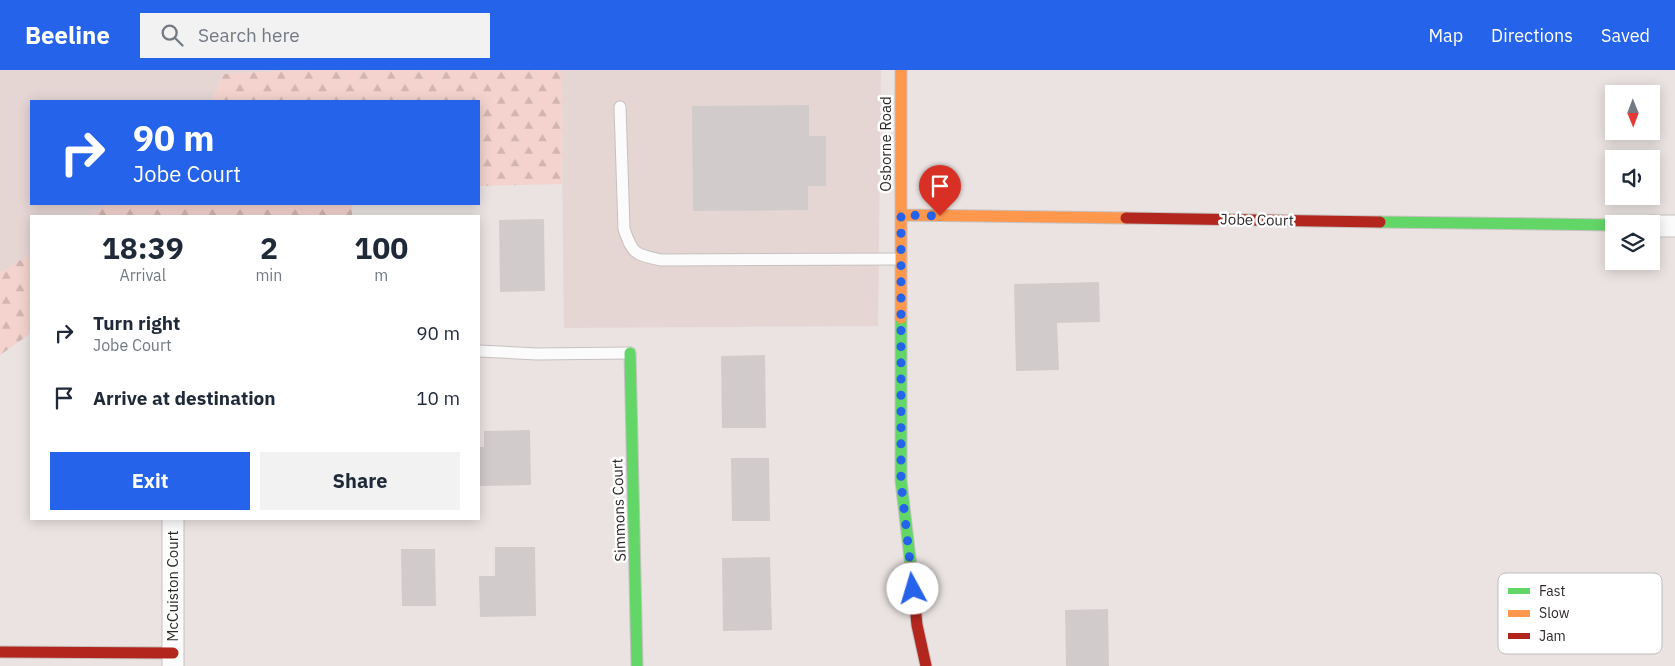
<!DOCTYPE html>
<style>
:root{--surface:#fff;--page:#f2f2f3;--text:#1f2937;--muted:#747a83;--accent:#2563eb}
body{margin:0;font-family:"IBM Plex Sans",sans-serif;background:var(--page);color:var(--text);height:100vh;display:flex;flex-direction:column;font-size:19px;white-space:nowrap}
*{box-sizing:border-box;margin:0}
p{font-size:16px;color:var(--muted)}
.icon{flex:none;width:28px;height:28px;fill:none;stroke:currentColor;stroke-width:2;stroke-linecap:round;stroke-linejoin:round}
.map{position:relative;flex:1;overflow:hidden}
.panel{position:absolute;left:30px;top:145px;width:450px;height:305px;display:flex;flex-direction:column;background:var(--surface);border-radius:0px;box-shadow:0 2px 12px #0003}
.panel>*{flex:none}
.guide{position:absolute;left:30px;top:30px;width:450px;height:105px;border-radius:0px;box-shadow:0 2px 12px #0003;background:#2563eb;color:#fff;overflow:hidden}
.needle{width:32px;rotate:179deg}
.tools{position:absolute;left:1605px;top:15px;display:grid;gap:10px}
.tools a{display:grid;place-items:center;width:55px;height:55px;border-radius:0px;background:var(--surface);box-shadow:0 2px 12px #0003;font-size:25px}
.pin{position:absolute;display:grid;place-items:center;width:42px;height:42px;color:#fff;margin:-51px -21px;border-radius:50% 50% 50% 0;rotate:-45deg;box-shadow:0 0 5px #0007}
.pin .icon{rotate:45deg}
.me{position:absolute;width:55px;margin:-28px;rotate:354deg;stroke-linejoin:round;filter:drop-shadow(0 0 4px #0008)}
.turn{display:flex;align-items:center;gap:18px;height:105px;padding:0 20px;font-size:22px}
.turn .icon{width:65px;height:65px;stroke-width:2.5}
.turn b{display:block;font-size:35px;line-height:42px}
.eta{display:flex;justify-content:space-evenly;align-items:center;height:85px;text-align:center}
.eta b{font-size:30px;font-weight:700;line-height:35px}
.action{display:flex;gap:10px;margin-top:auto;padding:10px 20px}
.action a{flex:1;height:58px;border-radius:0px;background:var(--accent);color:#fff;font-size:20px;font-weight:700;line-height:58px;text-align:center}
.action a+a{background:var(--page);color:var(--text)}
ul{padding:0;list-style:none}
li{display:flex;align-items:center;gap:15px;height:65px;padding:0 20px}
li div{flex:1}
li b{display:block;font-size:19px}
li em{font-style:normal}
header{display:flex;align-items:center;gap:30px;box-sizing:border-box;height:70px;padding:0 25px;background:var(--accent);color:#fff}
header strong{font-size:24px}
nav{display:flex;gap:28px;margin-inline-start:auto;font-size:18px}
.search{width:350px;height:45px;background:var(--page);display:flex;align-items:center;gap:12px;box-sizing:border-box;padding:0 18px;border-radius:0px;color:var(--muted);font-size:19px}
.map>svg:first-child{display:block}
</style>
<header>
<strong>Beeline</strong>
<div class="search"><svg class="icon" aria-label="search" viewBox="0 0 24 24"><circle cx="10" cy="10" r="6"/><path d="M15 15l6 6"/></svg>Search here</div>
<nav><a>Map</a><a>Directions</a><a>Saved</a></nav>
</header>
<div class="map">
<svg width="1675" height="596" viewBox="0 0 1675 596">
<defs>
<pattern id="forest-firs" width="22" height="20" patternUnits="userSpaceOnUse" patternTransform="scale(1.25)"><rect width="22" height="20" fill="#f4d3ce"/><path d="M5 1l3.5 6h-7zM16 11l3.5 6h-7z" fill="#d2b5b1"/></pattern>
</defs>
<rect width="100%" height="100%" fill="#eae3e2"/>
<!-- built -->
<path fill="#e5d6d4" d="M0,0H304L223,4L212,31H31V134H108L89,146H31V183L0,203Z
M561,0H881L878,256L564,258Z"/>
<!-- forest -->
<path fill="url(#forest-firs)" d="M304,0H561L562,114L479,116V31H212L223,4Z
M108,134H352V146H89Z
M31,183V263L0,285V203Z"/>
<!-- building -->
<path fill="#d1cccb" d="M809,35V66H826V116H808V140L693,141L692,36Z
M544,149L545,221L500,222L499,150Z
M1099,212L1100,252L1057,253L1059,300L1016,301L1014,214Z
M765,285L766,358H722L721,286Z
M530,360L531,415L479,416V377H484V361Z
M731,388H769L770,451H732Z
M495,477H535L536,546L480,547L479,506H495Z
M401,479H435L436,536H402Z
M770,487L772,560L723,561L722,488Z
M1108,539L1109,596H1066L1065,540Z"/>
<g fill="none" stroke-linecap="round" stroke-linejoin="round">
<!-- lane casing -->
<g stroke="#c6c1c0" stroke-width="13">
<path id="lane" d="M620,37L624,159C633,185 635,184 661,190L901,189
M479,281L537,284L630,283"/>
</g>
<!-- street casing -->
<g stroke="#c6c1c0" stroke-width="23">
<path id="street" d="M1651,156H1675
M173,596V449"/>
</g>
<!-- fast casing -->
<g stroke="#c6c1c0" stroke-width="13">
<path id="fast" d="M1380,152L1614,155
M901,248V411L911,497
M630,283L637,596"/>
</g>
<!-- slow casing -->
<g stroke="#c6c1c0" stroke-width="13">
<path id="slow" d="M901,0V248
M901,145L1126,148"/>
</g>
<!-- jam casing -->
<g stroke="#c6c1c0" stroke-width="13">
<path id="jam" d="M1126,148L1380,152
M911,497L917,555L926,596
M0,582L173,583"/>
</g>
<!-- lane -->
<use href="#lane" stroke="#fcfbfb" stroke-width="11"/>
<!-- street -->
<use href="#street" stroke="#fcfbfb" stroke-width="21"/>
<!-- fast -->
<use href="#fast" stroke="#63d668" stroke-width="11"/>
<!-- slow -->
<use href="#slow" stroke="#ff974d" stroke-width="11"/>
<!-- jam -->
<use href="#jam" stroke="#b3261e" stroke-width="11"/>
</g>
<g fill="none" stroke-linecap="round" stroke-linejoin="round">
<!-- route -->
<path stroke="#2563eb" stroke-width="9" stroke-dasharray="0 16.2" d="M913,519L901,412V145L940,146"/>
</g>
<g text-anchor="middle" stroke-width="5" stroke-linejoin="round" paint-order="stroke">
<!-- street labels -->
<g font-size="15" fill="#2e2929" stroke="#fff">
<text transform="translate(886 74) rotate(-90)" y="5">Osborne Road</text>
<text transform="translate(1257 150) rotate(1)" y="5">Jobe Court</text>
<text transform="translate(619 440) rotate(-92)" y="5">Simmons Court</text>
<text transform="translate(173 516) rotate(-90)" y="5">McCuiston Court</text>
</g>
</g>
<!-- legend -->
<rect x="1498" y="503" width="164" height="81" rx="8" fill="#fff" stroke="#c0bfbf" stroke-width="1"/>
<rect x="1508" y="518" width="22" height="6" fill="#63d668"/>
<rect x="1508" y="540" width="22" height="7" fill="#ff974d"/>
<rect x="1508" y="563" width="22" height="6" fill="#b3261e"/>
<g font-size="14" fill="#2e2929">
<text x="1539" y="526">Fast</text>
<text x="1539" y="548">Slow</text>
<text x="1539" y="571">Jam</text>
</g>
</svg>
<div class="tools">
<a><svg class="needle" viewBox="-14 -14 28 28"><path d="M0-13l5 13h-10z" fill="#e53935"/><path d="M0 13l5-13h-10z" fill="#747a83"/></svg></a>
<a><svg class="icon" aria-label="sound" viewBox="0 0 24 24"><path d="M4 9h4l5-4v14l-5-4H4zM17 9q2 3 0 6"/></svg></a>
<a><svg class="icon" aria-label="layers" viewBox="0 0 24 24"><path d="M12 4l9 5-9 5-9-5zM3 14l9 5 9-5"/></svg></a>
</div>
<div class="pin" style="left:940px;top:146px;background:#d93025"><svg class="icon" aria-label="arrive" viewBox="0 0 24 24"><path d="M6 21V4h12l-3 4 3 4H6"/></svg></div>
<svg class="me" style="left:913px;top:519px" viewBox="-20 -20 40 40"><circle r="19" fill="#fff"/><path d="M0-13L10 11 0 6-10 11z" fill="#2563eb"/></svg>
<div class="guide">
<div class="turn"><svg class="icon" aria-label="right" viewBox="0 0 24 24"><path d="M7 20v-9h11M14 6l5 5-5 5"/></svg><div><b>90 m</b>Jobe Court</div></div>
</div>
<section class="panel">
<div class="eta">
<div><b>18:39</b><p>Arrival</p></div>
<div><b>2</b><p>min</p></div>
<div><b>100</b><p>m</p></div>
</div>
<ul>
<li><svg class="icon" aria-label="right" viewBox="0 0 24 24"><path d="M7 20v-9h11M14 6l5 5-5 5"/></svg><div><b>Turn right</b><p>Jobe Court</p></div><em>90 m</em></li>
<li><svg class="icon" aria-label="arrive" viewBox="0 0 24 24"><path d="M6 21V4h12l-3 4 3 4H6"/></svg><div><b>Arrive at destination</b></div><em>10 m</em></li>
</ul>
<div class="action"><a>Exit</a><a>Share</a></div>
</section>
</div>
